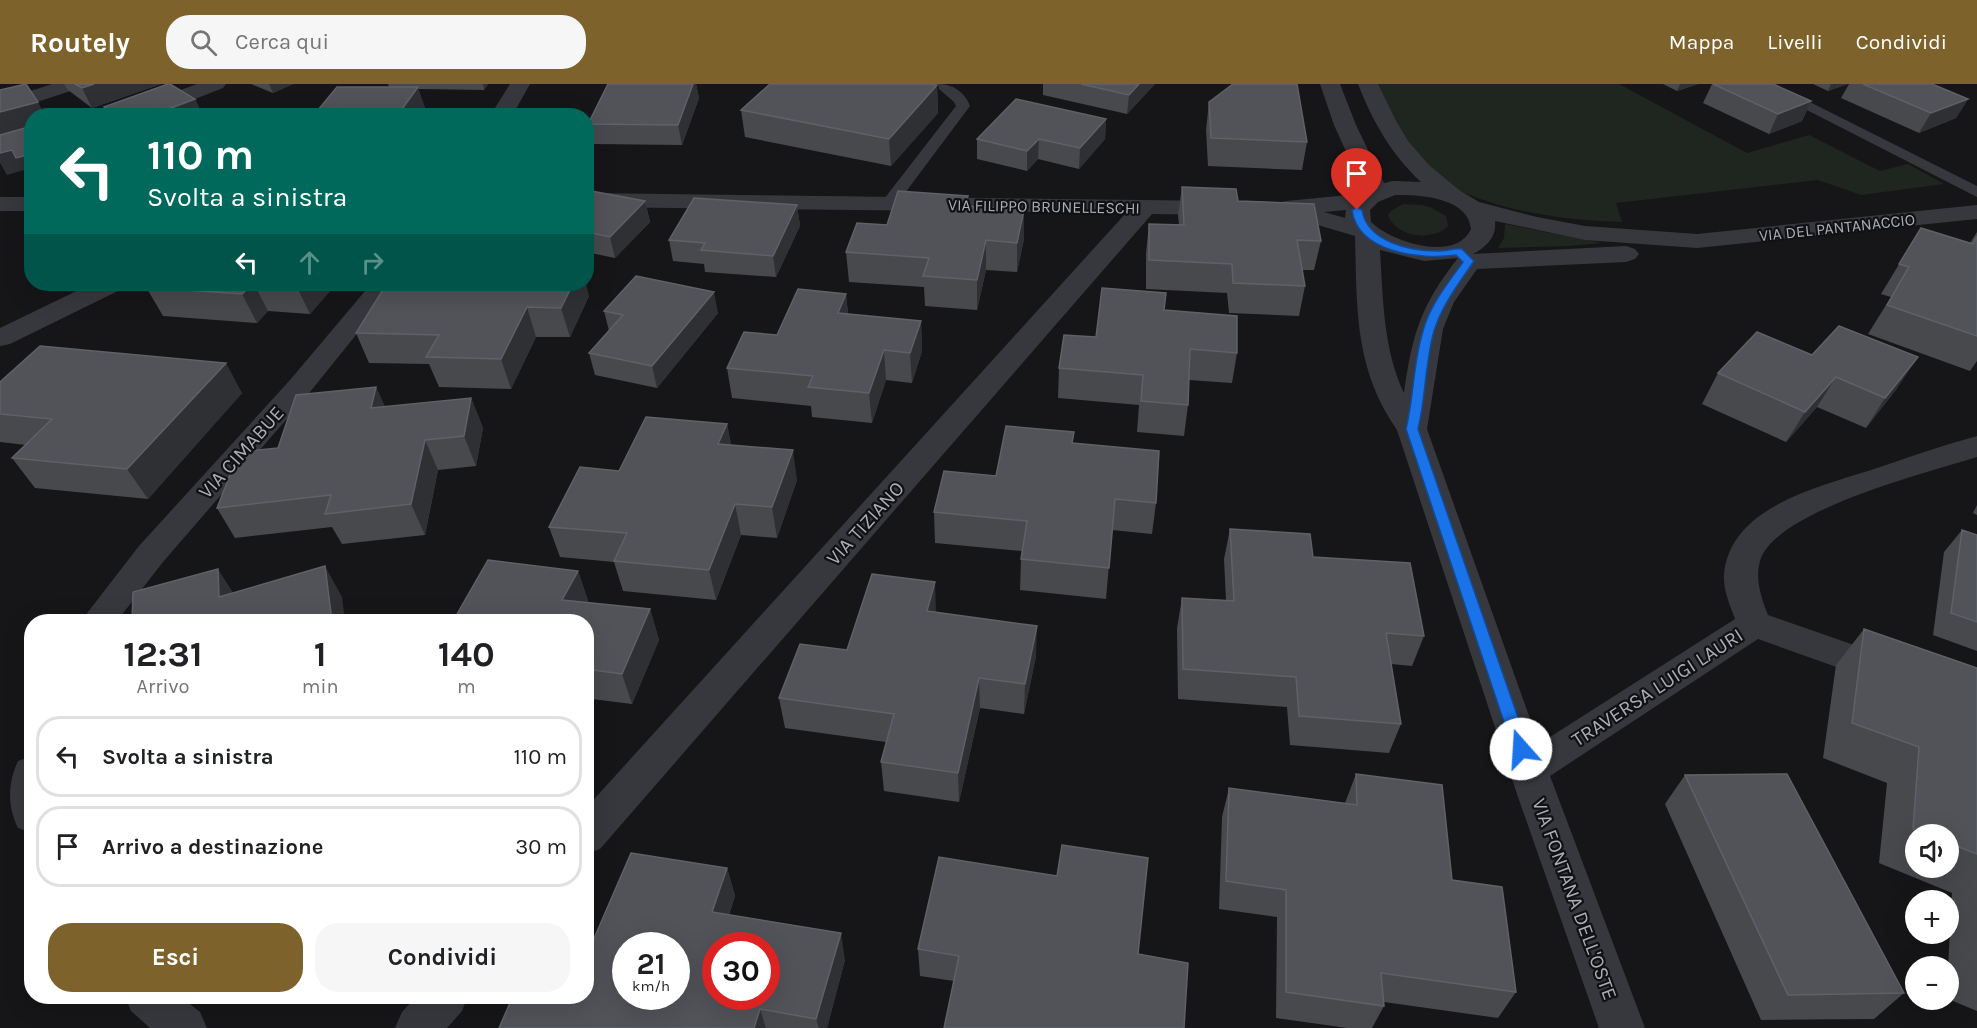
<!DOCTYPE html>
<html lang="it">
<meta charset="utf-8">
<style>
:root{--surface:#fff;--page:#f6f6f6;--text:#202124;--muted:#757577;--line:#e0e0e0;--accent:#7e622b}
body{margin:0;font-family:Karla,sans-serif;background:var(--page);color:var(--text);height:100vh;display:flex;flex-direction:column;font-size:22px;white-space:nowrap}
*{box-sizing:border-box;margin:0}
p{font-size:20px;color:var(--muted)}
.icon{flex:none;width:33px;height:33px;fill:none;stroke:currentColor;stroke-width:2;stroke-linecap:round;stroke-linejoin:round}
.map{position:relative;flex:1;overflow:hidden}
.panel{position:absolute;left:24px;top:530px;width:570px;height:390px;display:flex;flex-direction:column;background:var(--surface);border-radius:24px;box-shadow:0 6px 24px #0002}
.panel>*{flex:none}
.guide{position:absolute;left:24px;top:24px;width:570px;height:183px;border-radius:24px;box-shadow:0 6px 24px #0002;background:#00695c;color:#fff;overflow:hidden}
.buttons{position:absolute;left:1905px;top:740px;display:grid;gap:12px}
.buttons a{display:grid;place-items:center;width:54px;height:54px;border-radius:50%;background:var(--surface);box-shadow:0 6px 24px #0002;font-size:30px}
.speed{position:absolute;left:612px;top:848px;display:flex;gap:12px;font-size:30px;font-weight:700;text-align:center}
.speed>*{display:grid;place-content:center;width:78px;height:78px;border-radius:50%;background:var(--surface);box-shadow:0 6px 24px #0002;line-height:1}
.speed small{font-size:15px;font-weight:400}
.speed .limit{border:9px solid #d22;background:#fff;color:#111}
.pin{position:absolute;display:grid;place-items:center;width:51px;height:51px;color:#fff;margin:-62px -26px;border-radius:50% 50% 50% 0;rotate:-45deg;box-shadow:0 0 6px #0007}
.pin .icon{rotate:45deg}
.me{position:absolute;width:66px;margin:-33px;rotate:341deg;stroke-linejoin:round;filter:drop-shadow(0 0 4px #0008)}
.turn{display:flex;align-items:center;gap:21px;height:126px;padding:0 24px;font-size:27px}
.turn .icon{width:78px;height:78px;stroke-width:2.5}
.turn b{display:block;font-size:42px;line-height:51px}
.lanes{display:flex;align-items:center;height:57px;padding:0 24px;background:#0003;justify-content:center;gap:30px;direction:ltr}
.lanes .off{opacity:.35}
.eta{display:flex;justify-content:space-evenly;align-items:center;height:102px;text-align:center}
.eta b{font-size:36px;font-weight:700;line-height:42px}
.cta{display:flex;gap:12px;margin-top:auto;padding:12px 24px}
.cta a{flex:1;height:69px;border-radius:24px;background:var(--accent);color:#fff;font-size:24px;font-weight:700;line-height:69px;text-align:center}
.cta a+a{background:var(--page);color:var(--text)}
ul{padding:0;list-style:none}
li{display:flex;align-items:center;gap:18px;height:81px;margin:0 12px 9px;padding:0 12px;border:3px solid var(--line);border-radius:24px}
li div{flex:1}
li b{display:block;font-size:22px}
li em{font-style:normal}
header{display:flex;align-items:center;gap:36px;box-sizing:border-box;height:84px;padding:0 30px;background:var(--accent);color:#fff}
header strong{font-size:28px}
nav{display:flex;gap:33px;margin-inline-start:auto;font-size:21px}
.search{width:420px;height:54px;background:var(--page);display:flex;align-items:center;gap:15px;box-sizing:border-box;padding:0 21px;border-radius:24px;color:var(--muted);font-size:22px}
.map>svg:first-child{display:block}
</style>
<header>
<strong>Routely</strong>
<div class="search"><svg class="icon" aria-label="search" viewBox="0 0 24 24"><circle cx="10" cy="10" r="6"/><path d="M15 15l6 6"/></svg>Cerca qui</div>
<nav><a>Mappa</a><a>Livelli</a><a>Condividi</a></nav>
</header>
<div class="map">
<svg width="1977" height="944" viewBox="0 0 1977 944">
<rect width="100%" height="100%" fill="#161618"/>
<!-- green -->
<path fill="#1e261f" d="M1372,0H1619L1747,69L1809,51L1880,87L1908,80L1944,100L1861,111L1818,96L1616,119L1622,138C1555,137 1444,121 1401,63C1390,49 1380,17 1372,0Z
M1403,120L1422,121L1432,124L1446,132L1448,142C1433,158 1395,153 1388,131L1391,127Z
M1505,140L1602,159L1569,162L1498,164L1504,154Z"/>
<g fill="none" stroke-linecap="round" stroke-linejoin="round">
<!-- lane -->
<path fill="#37383d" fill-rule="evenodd" d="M938,0C953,0 965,8 970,22L896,121H884L882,118L884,115L956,22L954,18L939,5Z
M1756,0H1774L1977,102V113Z"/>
<!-- street -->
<path fill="#37383d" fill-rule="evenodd" d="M52,0H83L80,4L0,30V17Z
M197,0H226L223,4L152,32H120L123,27Z
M510,0H530L512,32H490Z
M1320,0H1340L1356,41L1384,99L1393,97L1421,98C1391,70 1373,38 1358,0H1378L1395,35L1408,57L1429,81L1459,106L1479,118L1537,133L1585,142L1697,150L1977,121V135L1697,164L1585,156L1495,137C1497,153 1486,163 1473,170L1626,162L1635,165L1639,170L1635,175L1626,178L1477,185L1454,218L1443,245L1427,345L1539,660L1735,535C1730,521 1723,506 1724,491C1729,424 1817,403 1868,387C1904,375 1940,362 1977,352V373C1927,389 1781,425 1761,474C1754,493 1761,513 1768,531L1900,577L1905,587L1900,597L1887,601L1758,555L1550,692L1645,944H1599L1518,713L1397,346C1354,284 1357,224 1355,152L1277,129L1274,124L1277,119L1286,117L1359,110L1364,107L1334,41ZM1395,111C1420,111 1468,113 1471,145C1456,179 1391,158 1371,138L1370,126L1378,118ZM1346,126L1345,134L1324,128ZM1380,166L1424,177L1458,174C1421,221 1412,250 1404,309C1383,265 1383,213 1380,166Z
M586,109L1224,117L1233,119L1236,124L1233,129L1224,131L1152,130L600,765L586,770V724L1126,129L586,123Z
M0,113H32V127H0Z
M91,200H124L120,206L10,260L0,262V244Z
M371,200H397L310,308L163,478L117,537H81L139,462L290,296Z
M32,672V749L18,744C7,722 8,698 18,677Z
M125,912H180L200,928L207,944H150L131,927Z
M417,912H468L462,927L447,944H395L402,928Z"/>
</g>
<!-- wall -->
<path fill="#47494d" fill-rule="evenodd" d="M64,0H161L92,24L68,6Z
M251,0H293L273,9Z
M388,0H488L484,6L418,5L427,30L426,32H313L389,3Z
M608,0H696L699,14L682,61L593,60L588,40Z
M770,0H936L935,1H937L938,29L891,82L745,53L741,26Z
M1043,0H1155L1127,30L1043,11Z
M1663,0H1698L1677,7Z
M1712,0L1811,17L1802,37L1769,50L1703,19Z
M1813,0H1848L1828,7Z
M1849,0H1932L1968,15L1956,34L1919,49L1841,14Z
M195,15L203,32H109L104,23Z
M1209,18L1307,58L1302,86L1208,82L1206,46Z
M1106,35L1105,55L1079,85L1038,75L1027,87L977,75V55Z
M1182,103L1238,117L1321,157L1314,186H1302L1305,202L1299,232L1229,229L1227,209L1146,205V169L1149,140L1179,141L1178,131Z
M586,106L645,117L650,138L615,174L586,168Z
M797,121L800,142L776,193L705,188L704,180L673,177L669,156Z
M968,122L1024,155L1017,188L986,186L977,226L925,222L924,203L849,198L846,168L887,141Z
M1921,144L1970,159L1977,148V277L1970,287L1868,250L1891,213L1881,210Z
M149,200H336L310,230L268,227L257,239L163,232L146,203Z
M846,210L848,230L921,237L922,267L912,299L886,296L872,339L812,333L811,322L732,314L727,284L777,251Z
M589,212L570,253H536L511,305L439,303L429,280L369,279L356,249Z
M1164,226L1237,269L1232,299L1189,296L1188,321L1184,352L1137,348L1139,321L1058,314L1059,284L1096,253Z
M604,227L718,229L657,304L595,291L589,269L609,247Z
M1812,271L1898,303L1866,344L1817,323L1786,358L1702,320L1718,289Z
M0,298L242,309L148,415L35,404L12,374L26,361L0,358Z
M376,303L385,323L471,314L483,344L476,382L438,386L425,451L342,460L332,443L235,454L217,424L278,364Z
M727,340L731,361L797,396L777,454L741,451L716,516L623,507L614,478L560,473L549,443L619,387Z
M1074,360L1156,419L1152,450L1112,446L1106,515L1020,506L1021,475L1022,467L935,459L934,428L996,392Z
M1977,421V431L1973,429Z
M1230,445L1313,473L1424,552L1412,582L1391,580L1401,640L1389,669L1290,661L1287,623L1178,615L1177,544L1182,514L1226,516L1224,475Z
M1962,446L1977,451V567L1933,551L1944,468Z
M578,487L588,517L587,519L650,525L659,556L632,620L592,615L586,627V537Z
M936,528L1036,572L1024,630L980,624L959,718L884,707L881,678L886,658L785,644L779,614L847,566Z
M1864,545L1977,584V927L1948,915V884L1952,809L1879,779L1887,699L1823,674L1836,581ZM1916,750H1948V783H1916Z
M1356,690L1452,796L1516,908L1498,934L1384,918V922L1372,944H1347L1276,934L1277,833L1219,825L1222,733L1229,704L1345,719Z
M1685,691L1904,909L1874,935L1761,936L1665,720Z
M727,784L735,812L729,831L845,876L827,944H499L586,912Z
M918,865L1138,870L954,897L920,892Z"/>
<!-- shaded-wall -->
<path fill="#2f3033" d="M94,0H161L92,24L82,4Z
M269,0H293L273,9Z
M483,0H488L484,6Z
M693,0H696L699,14L682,61L678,41Z
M1139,0H1155L1127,30L1129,11Z
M1680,0H1698L1677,7Z
M1831,0H1848L1828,7Z
M937,1L938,29L891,82L889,55Z
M418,3L427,30L426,32H397Z
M195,15L203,32H150Z
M1968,15L1956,34L1919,49L1931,29Z
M1811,17L1802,37L1769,50L1778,30Z
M38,18L45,32H32V43L0,52V28Z
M1106,35L1105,55L1079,85L1080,64Z
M1039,55L1038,75L1027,87V67Z
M12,66L32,70V94L29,95L24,86L7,91L0,79V69Z
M645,117L650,138L615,174L610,153Z
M797,121L800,142L776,193L773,172Z
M1024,126V155L1017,188V159Z
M986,156V186L977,226V196Z
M252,200H254L268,227L257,239L242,210Z
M298,200H336L310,230L296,201Z
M573,200H586L589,212L570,253L561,224Z
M714,208L718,229L657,304L652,282Z
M846,210L849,239L838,229Z
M527,223L536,253L511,305L501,275Z
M921,237L922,267L912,299L910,269Z
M884,266L886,296L872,339L869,309Z
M1918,273L1898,303L1866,344L1885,314Z
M226,279L242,309L148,415L127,385Z
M1836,293L1817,323L1786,358L1805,328Z
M376,303L390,334L371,324Z
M471,314L483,344L476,382L464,352Z
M727,340L733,370L718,360Z
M425,356L438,386L425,451L411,420Z
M793,366L797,396L777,454L772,423Z
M735,420L741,451L716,516L709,486Z
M325,482L342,513L345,537H330Z
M218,485L237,515L219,513Z
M578,487L588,517L578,537L562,516Z
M935,498L936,528L927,527Z
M650,525L659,556L632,620L622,590Z
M1037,542L1036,572L1024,630L1025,600Z
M979,594L980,624L959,718L958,689Z
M586,600L592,615L586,627Z
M727,784L735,812L721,855L712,828Z
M841,849L845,876L827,944H819L816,935Z
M760,925L766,944H754Z"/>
<!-- building -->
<path fill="#525359" stroke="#5f6168" stroke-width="1.5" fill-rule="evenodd" d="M26,0L38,18L0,28V6Z
M75,0H94L82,4Z
M168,0H170L195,15L150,32H118L104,23Z
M608,0H693L678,41L588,40Z
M770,0H929L937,1L889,55L741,26Z
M1081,0H1139L1129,11Z
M1233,0H1297L1307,58L1211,54L1209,18Z
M1713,0H1773L1811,17L1778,30Z
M1863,0H1932L1968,15L1931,29Z
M337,3H418L397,32H313Z
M1016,15L1106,35L1080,64L1039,55L1027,67L977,55Z
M85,28L87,32H71Z
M32,42V70L16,74L12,66L0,69V51Z
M1182,103L1236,105L1238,117L1314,120L1321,157L1297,156L1305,202L1233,199L1232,180L1149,176V140L1184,141Z
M586,106L645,117L610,153L586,148Z
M898,107L968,112L965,122L1024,126L1017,159L986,156L977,196L923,192L929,174L846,168L857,139L887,141Z
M694,114L797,121L773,172L701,166L705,159L669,156Z
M1921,144L1973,160L1977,152V252L1887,221L1909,183L1899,180Z
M636,192L714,208L652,282L589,269L623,231L604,227Z
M149,200H252L242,210L146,203Z
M279,200H298L296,201Z
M425,200H573L561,224L527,223L501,275L426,273L439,251L356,249L384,204L421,206Z
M1102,204L1166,209L1164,226L1237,232V269L1190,265L1188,321L1141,317L1143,291L1059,284L1064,251L1096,253Z
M798,205L846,210L838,229L921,237L910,269L884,266L869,309L808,303L813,292L727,284L744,248L777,251Z
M1839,242L1918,273L1885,314L1836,293L1805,328L1718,289L1757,248L1812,271Z
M40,262L226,279L127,385L12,374L52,335L0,330V298Z
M376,303L371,324L471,314L464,352L425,356L411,420L325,430L331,411L217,424L239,368L278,364L296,311Z
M646,333L727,340L718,360L793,366L772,423L735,420L709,486L614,477L627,449L549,443L580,383L619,387Z
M1006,342L1074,348L1072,359L1159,367L1156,419L1115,415L1109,484L1021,475L1027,437L934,428L944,387L996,392Z
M1230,445L1310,450L1313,473L1410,479L1424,552L1386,549L1401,640L1299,632L1296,593L1183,585L1182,514L1234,517Z
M1962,446L1977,451V538L1951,529Z
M488,476L578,487L562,516L650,525L622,590L586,585V537H453Z
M325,482L332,537H132L133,508L218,485L219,513Z
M872,490L935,498L927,527L1037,542L1025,600L979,594L958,689L881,678L894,630L779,614L800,560L847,566Z
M1864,545L1977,584V770L1948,759V750H1925L1913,745L1919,663L1852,639Z
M1356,690L1442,701L1452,796L1502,803L1516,908L1381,889L1384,922L1286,908V806L1226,797L1229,704L1357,721Z
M1787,690L1904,909L1788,911L1685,691Z
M1062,761L1148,774L1138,870L1188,879L1184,944H944L959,872L918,865L939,773L1057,792Z
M631,769L727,784L712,828L841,849L816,935L760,925L754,944H499L513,912H586V873ZM626,861H676V912H626ZM716,861H766V912H716Z"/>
<!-- route -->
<path fill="#1a73e8" stroke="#114b97" stroke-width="1.5" d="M1357,123L1362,126C1367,158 1410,167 1438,167C1446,167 1454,164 1462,165L1474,177C1459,199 1442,221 1434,247C1425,279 1426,312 1418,345L1529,665L1527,669L1521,671L1516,669L1513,665L1406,345C1414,312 1413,279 1423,247C1430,221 1448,199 1463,178L1456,171C1421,176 1358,169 1352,126Z"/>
<g text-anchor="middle" stroke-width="4.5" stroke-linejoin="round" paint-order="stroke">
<!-- far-street labels -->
<g font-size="16" fill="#a8adb8" stroke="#111113">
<text transform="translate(1044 122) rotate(1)" y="6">VIA FILIPPO BRUNELLESCHI</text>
<text transform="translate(1837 143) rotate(-6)" y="6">VIA DEL PANTANACCIO</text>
</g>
<!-- street labels -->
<g font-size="20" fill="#a8adb8" stroke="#111113">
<text transform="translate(241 368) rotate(-48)" y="7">VIA CIMABUE</text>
<text transform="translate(865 439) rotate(-48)" y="7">VIA TIZIANO</text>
<text transform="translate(1657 603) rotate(-33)" y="7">TRAVERSA LUIGI LAURI</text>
<text transform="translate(1575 815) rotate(70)" y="7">VIA FONTANA DELL'OSTE</text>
</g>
</g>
</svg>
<div class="buttons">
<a><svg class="icon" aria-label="sound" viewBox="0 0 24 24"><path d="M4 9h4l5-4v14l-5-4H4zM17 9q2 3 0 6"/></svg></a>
<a>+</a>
<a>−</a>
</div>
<div class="speed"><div>21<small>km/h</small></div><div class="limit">30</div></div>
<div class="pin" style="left:1357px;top:126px;background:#d93025"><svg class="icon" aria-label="arrive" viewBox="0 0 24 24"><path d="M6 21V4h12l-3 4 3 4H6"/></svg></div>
<svg class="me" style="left:1521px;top:665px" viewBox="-20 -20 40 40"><circle r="19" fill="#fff"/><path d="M0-13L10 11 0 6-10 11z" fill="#1a73e8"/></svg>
<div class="guide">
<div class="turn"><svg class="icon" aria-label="left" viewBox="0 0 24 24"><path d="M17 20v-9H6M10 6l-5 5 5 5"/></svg><div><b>110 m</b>Svolta a sinistra</div></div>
<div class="lanes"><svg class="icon" aria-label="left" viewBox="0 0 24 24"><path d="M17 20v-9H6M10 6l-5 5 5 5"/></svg><svg class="icon off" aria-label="ahead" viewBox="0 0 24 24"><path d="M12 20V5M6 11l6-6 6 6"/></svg><svg class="icon off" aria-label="right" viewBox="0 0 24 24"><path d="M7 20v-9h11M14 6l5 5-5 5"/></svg></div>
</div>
<section class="panel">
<div class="eta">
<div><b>12:31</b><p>Arrivo</p></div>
<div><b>1</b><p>min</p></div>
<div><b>140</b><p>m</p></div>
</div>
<ul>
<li><svg class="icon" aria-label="left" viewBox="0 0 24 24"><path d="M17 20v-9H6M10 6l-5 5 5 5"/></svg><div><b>Svolta a sinistra</b></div><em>110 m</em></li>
<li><svg class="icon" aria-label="arrive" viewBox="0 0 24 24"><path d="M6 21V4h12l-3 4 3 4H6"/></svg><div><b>Arrivo a destinazione</b></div><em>30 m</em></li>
</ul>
<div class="cta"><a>Esci</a><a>Condividi</a></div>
</section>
</div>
